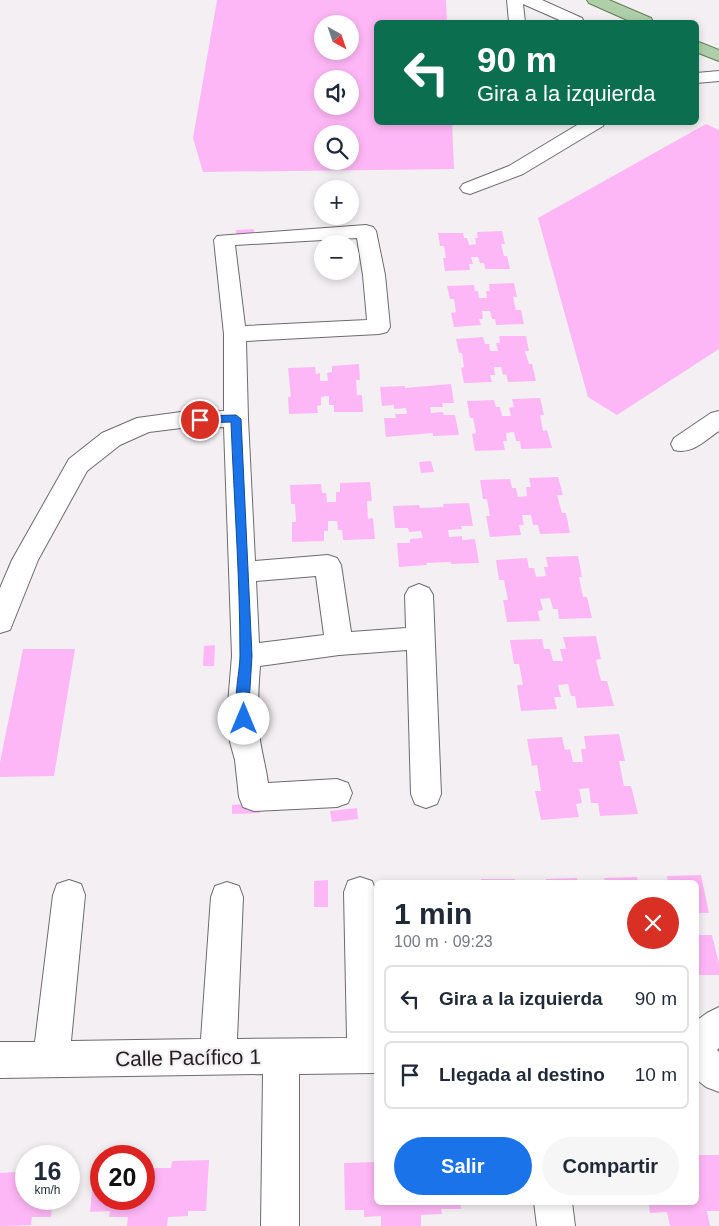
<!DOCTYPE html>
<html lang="es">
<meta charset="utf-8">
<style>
:root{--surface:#fff;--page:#f6f6f7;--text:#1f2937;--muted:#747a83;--line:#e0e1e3;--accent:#1a73e8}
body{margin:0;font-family:Helvetica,sans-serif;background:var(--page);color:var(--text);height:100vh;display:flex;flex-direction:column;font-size:19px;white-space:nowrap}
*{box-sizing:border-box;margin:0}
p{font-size:16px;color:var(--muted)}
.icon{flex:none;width:28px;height:28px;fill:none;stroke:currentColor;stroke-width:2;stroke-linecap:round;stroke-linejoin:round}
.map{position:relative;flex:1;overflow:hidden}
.sheet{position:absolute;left:374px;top:880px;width:325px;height:325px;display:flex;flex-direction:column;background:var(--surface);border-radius:8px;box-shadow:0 2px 8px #0003}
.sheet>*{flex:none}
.hud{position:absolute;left:374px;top:20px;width:325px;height:105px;border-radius:8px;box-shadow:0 2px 8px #0003;background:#0b6e4f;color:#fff;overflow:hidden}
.needle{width:32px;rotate:140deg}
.buttons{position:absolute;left:314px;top:15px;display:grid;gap:10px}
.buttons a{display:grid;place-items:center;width:45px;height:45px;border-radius:50%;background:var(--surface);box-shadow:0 2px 8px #0003;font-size:25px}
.speed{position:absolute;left:15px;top:1145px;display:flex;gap:10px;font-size:25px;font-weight:700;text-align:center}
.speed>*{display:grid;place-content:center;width:65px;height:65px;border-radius:50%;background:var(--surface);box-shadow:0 2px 8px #0003;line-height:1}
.speed small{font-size:12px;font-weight:400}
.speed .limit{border:8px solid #d22;background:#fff;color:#111}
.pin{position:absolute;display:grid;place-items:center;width:42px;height:42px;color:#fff;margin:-21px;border:2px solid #fff;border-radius:50%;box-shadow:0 1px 5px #0007}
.me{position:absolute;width:55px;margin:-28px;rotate:0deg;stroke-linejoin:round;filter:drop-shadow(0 0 4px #0008)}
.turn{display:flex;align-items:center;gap:18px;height:105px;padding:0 20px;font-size:22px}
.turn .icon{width:65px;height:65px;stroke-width:2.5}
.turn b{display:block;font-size:35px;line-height:42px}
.round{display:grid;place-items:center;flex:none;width:52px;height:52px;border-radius:26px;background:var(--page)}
.overview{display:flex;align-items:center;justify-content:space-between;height:85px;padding:0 20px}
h1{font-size:30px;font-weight:800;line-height:38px}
.button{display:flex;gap:10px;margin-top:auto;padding:10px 20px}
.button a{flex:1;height:58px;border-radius:30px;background:var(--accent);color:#fff;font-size:20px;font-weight:800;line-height:58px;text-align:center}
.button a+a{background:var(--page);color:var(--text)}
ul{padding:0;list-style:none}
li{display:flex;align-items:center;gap:15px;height:68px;margin:0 10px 8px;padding:0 10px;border:2px solid var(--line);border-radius:8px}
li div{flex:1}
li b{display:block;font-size:19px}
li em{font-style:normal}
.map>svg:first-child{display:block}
</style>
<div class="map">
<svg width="719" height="1226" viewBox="0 0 719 1226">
<rect width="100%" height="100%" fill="#f3eff2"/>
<!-- building -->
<path fill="#feb7f6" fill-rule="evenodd" d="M217,0H446L447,22H376V122H452L454,169L203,172L193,138ZM322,24H350V51H322ZM322,79H350V106H322ZM322,134H350V161H322Z
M706,124L719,130V349L617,415L588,397L538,218Z
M254,229V234H236V230Z
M502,231L505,244H501L504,256H507L510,269H485L484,263H480L478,257H471L473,264H469L470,270L445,271L443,258H446L444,246H440L438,233H463L464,238H467L469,245L476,244L475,238H478L477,232Z
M514,283L517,297H513L516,310H521L524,324L496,325L495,319H492L490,311H482L483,319H479L481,325L454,327L451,313L456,312L454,299H450L447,286L474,285L475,291H478L479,298H487L486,291H490L489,284Z
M499,336H526L529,351H525L529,364H532L536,381L508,382L506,374L503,375L501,367H494L495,375H490L492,382L464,383L461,368L464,367L462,353H459L456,339L483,337L485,344H489L490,351H498L496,343H500Z
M359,364L360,380H356L357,395H362L363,412H334V405H329V396L321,397V405L317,406L318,413L289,414L288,397H291L288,368L315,367L316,374L320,373V381H328L327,373L332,372V366Z
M451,384L454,403H442L443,407H430L431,413L443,412L444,415H455L459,435L433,436V433L386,437L384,418H396L395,414H407L406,408L394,409V405L382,406L380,387L405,386V388Z
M540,398L544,415H540L543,431L547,430L552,448L521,449L520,441H516L514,432L506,433L507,441H503L505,450L475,451L472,434L476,433L473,418H470L467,401L494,400L496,407H500L502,416H511L509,408L514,407L512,399Z
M431,461L434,472L421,473L419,462Z
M558,477L563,495H557L562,513H566L570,533L540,534L538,525H533L531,515H522L524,525H519L521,535L490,537L486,516H490L487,499H483L480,480L510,479L512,488H516L518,497L527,496L526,487H531L529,478Z
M370,482L372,501H367L368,519L373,518L375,539L343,540L342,530H338L337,521H328V531H324V541L292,542V522H296L295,504H291L290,485L321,484L322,493H326L327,502H336V492H340V483Z
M469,503L473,526H461L462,529L448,530L449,537L462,536V540L475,539L479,563L451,564V562L426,563L427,565L399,567L397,543H410V539L423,538L421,531L409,532L408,528H395L393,506L419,505L420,508L444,507L443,504Z
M578,556L582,577H579L583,597H587L592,618L559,619L558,609H553L550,598L540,599L543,610L538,611L540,621L507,622L503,600H508L504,580H499L496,560L527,558L529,568H534L536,577L546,576L544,567H548L546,557Z
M596,636L601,659L596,660L601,681H607L614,706L577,708L575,696H571L568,684L558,685L561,697H554L557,709L521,711L517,685H523L519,664H514L510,640L542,639L544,649H550L553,661H563L560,649H566L563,637Z
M215,645L214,666H203L204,646Z
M23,649H75L54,776L0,777V762Z
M619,734L625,761H619L624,786H631L638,814L600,816L598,803H591L589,788L579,789L582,803L576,804L579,817L541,820L535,791H541L537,765L532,766L527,739L562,737L565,750L570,749L573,762H583L581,749H586L584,736Z
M259,803L260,813L232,814V805Z
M357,808L358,819L332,822L330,811Z
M701,875L709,913H696V882H668L667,876Z
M637,877L638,882H605L604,878Z
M577,878L578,882H546V879Z
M481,879H515V882H481Z
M328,880V907H314V881Z
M696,935H712L719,964V975H696Z
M698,1155H719V1211H707L710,1226H670L667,1212L650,1213L649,1205H631L630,1202H696Z
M209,1160L206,1211H188V1216L168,1217L167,1226H127L128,1217H109L110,1211L90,1212L95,1162H101V1199H144V1168H171L172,1161Z
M376,1162V1202H460L461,1209H441L442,1214L421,1215V1226H381V1216L364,1217V1210H345L344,1163Z
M17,1167H26V1199H53L51,1217H32L31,1225L0,1226V1173L16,1172Z"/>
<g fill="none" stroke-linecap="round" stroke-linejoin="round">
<!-- minor casing -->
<g stroke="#6e6b6e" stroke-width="2">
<path id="minor" d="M507,0H542L582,18L584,22H564L523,4L525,22H509Z
M719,71V81L696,83V73Z
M582,122H605L603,126L523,174L470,194L463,192L460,188L463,184L509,166Z
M366,225L373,227L376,231L385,275L390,327L387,332L379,334L246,341L248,419L255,561L328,555L337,558L341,565L351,632L406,628L405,595L409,588L419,584L429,588L433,595L441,794L437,804L426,808L415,804L411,794L407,650L339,655L260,666C258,691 257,715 260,740C262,754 266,768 268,783L337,779L348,783L352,793L348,803L337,807L254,811L243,807L239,797L235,760L230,742L228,704L232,656L224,427L181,428L149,432L120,445L87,471L38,560L10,630L0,633V588L12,560L69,459L102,433L137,418L181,412L224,411V334L214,240L217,236ZM357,238L363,275L367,320L245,326L235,245ZM316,576L324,635L259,643L256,581Z
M719,411V431C705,440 692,455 674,450L671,444L674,438L711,413Z
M360,877L372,881L376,892V1073L299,1074V1226H261L263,1074L0,1078V1042H35L53,895L57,884L69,880L81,884L85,895L71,1041L201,1039L211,897L215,886L227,882L239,886L243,897L237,1039L347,1038L344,892L348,881Z
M719,1007V1048L717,1050L719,1052V1092L706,1087L696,1079V1021L707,1013Z
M534,1202H572L575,1226H537Z"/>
</g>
<!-- major casing -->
<g stroke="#5b7d54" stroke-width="2">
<path id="major" d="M587,0H609L651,18L653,22H632L589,3Z
M696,41L719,50V61L696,52Z"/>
</g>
<!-- minor -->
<use href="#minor" fill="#fff" fill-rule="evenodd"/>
<!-- major -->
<use href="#major" fill="#afcfa9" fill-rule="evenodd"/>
</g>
<!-- route -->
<path fill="#1a73e8" stroke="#114b97" d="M236,415L241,419L252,656L249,704L250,719L248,723L244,724L240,723C231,706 240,674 240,655C240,577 234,500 231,422L200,423L195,420L200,416Z"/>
<g text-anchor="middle" stroke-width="4" stroke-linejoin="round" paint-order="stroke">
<!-- near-street labels -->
<g font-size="21" fill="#211f21" stroke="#f3eff2">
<text transform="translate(188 1058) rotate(-1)" y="7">Calle Pacífico 1</text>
</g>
</g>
</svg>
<div class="buttons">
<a><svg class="needle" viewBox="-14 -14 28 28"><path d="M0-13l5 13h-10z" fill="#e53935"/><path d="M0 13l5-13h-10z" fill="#747a83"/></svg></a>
<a><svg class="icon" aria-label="sound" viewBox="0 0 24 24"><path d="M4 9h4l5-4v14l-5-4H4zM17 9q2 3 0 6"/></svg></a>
<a><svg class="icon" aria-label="search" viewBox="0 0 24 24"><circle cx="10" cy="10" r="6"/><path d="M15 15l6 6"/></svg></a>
<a>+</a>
<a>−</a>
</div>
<div class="speed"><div>16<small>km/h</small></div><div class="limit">20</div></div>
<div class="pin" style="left:200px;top:420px;background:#d93025"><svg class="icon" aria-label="arrive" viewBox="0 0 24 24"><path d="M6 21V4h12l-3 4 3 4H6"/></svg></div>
<svg class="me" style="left:244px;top:719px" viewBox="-20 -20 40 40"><circle r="19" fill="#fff"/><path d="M0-13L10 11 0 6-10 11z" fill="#1a73e8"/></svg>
<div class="hud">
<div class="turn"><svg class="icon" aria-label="left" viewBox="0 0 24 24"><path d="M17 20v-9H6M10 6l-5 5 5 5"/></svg><div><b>90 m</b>Gira a la izquierda</div></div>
</div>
<section class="sheet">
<div class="overview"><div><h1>1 min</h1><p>100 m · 09:23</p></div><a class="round" style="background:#d93025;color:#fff"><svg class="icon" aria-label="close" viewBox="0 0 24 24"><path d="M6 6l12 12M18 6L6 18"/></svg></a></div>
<ul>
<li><svg class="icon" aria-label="left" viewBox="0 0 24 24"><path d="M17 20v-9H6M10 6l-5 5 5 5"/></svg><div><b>Gira a la izquierda</b></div><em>90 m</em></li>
<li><svg class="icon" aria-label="arrive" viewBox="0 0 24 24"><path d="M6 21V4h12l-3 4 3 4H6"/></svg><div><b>Llegada al destino</b></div><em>10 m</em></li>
</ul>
<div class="button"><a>Salir</a><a>Compartir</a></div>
</section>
</div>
